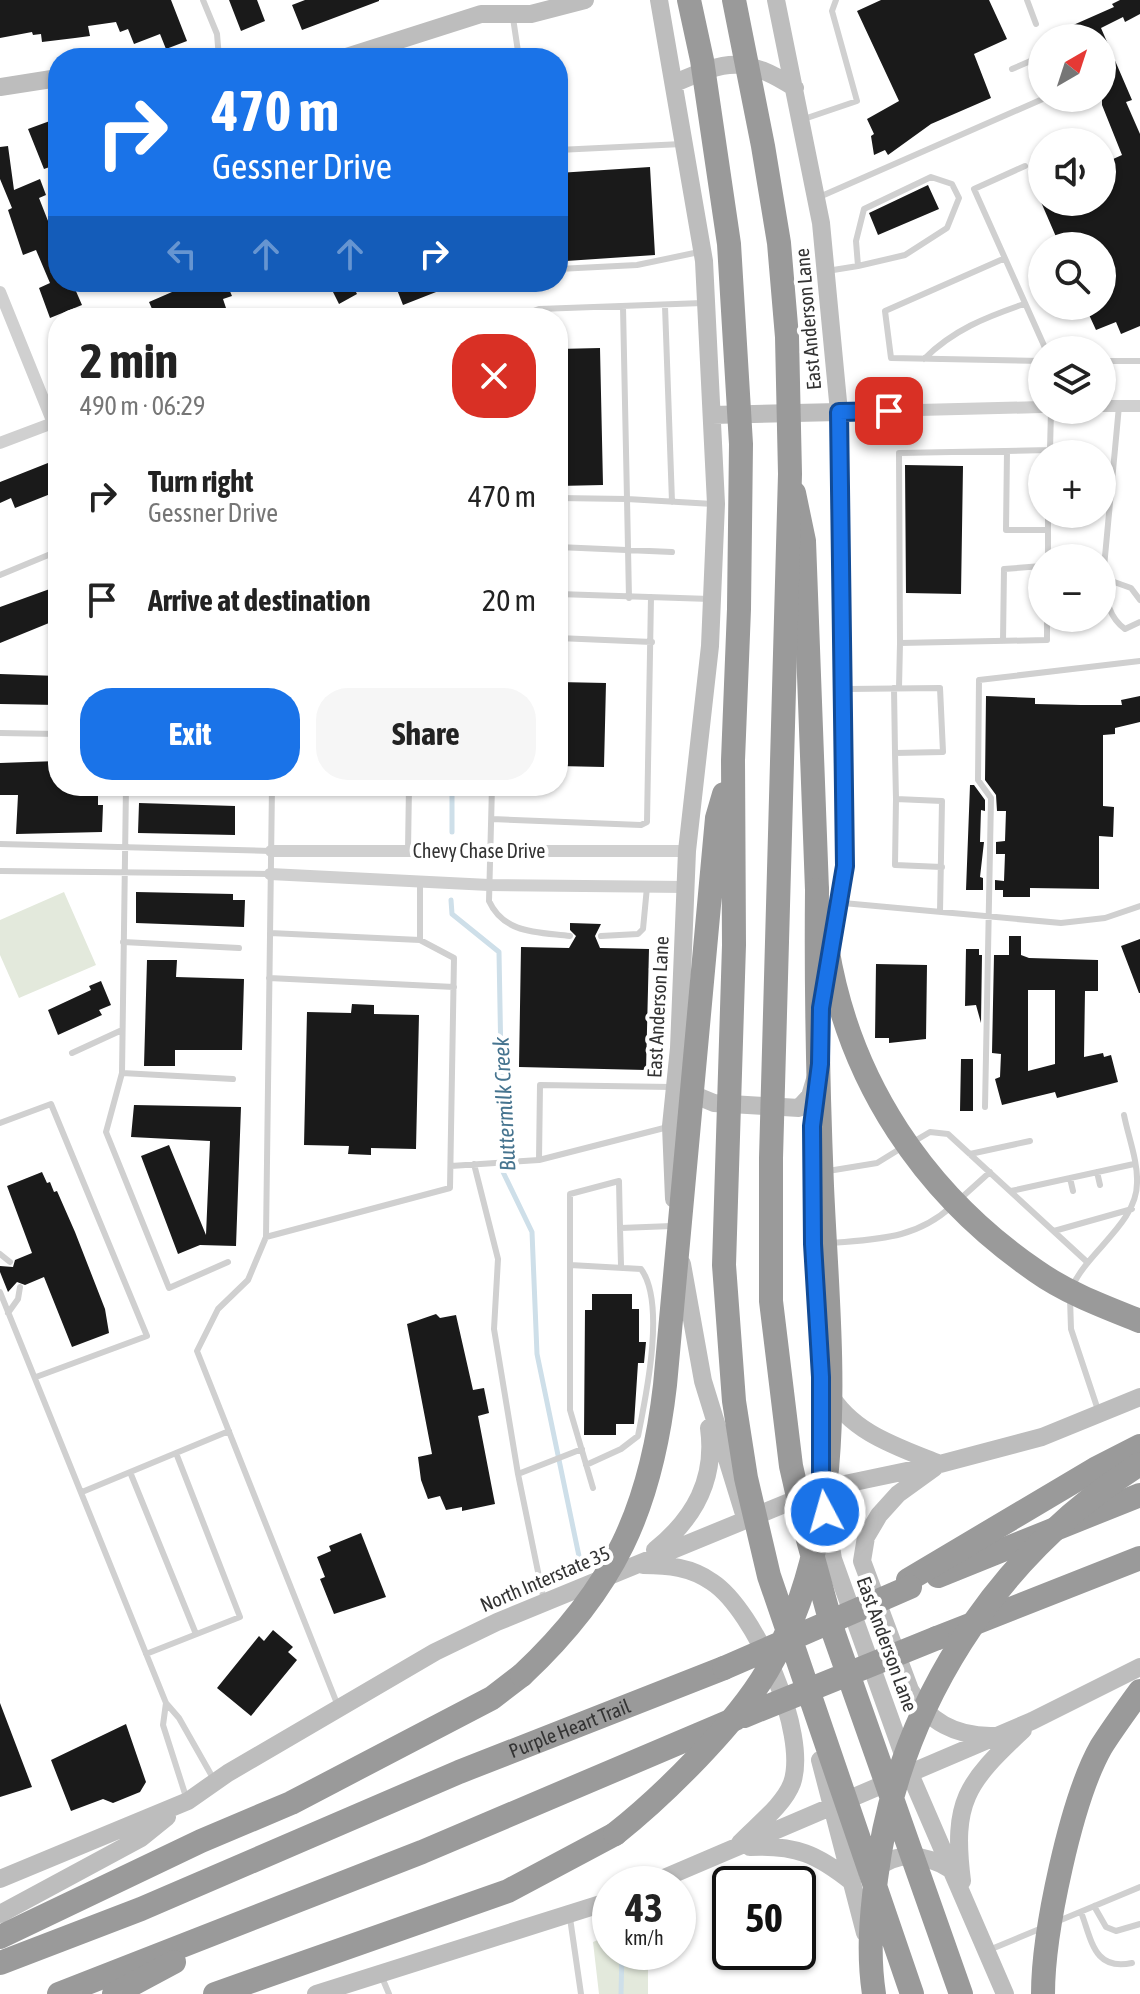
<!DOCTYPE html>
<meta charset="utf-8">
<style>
:root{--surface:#fff;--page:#f6f6f6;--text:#222;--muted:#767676;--accent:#1a73e8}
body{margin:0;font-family:"Asap Condensed",sans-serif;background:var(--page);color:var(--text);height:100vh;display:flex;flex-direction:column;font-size:30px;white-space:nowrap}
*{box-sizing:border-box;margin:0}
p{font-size:26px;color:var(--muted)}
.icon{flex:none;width:44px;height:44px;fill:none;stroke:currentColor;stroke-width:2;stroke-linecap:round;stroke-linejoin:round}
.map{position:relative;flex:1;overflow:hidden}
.sheet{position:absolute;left:48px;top:308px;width:520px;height:488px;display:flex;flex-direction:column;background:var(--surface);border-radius:32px;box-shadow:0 2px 6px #0004}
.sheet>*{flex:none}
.hud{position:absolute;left:48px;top:48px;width:520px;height:244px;border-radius:32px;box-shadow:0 2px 6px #0004;background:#1a73e8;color:#fff;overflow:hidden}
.needle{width:52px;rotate:39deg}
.buttons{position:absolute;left:1028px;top:24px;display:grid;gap:16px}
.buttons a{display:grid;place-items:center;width:88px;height:88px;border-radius:50%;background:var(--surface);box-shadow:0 2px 6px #0004;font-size:40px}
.speed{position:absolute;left:592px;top:1866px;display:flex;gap:16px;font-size:40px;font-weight:700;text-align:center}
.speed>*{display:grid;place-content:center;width:104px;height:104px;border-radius:50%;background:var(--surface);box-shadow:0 2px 6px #0004;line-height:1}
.speed small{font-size:20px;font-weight:400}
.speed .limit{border:4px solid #111;border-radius:12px;background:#fff;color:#111}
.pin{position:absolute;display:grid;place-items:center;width:68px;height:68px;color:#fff;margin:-34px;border-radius:16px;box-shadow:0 4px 12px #0006}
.me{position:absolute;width:88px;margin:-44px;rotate:354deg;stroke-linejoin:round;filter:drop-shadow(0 0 6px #0008)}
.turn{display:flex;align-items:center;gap:28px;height:168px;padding:0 32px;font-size:36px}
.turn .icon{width:104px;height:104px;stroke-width:2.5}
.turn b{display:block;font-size:56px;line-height:68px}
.lanes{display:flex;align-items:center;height:76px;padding:0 32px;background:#0003;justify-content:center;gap:40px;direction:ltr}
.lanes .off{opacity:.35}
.round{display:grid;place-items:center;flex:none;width:84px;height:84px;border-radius:32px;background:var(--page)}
.overview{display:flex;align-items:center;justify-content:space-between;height:136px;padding:0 32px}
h1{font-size:48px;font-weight:700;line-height:60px}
.primary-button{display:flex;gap:16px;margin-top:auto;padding:16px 32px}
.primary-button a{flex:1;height:92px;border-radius:32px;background:var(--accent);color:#fff;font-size:32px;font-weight:700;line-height:92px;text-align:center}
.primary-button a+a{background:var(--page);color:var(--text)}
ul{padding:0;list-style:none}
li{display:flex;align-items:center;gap:24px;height:104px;padding:0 32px}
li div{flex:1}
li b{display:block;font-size:30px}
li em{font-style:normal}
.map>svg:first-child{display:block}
</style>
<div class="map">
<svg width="1140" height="1994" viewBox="0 0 1140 1994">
<rect width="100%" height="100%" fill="#fff"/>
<!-- green -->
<path fill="#e3e9dc" d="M64,892L96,965L19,998L0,955V920Z
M610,1935V1952H648V1994H599L593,1942Z"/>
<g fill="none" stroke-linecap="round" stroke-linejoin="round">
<!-- stream -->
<path stroke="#cedfe9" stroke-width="5" d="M452,832V786
M451,900L452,914L499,952L503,1172L532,1232L537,1354L580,1561
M621,1994L622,1952"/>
</g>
<!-- building -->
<path fill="#1a1a1a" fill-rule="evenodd" d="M0,0H171L187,41L166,49L160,34L134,44L128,29L120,32L116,22L88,26L90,36L75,38L42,42L41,34L33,35L32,32L0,38Z
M229,0H257L265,21L241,31Z
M305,0H379V1L302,30L292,5Z
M881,0H989L1007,39L974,54L991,98L931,124L888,155L885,150L874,155L871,136L874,134L867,119L899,101L857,11Z
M1120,0H1140V14L1125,22L1123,17L1101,28L1132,100L1126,102L1140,134V326L1121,334L1116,322L1096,330L1085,306H1102V246H1060L1041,202H1102V164L1122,155L1102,105V38H1076L1071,26L1114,7L1112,4Z
M58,118V164L44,169L28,129Z
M8,146L14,190L40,179L46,195L39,198L50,226L58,223V282H72L82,305L50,318L39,288L50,283L36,250L23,255L8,210L12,208L0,179V147Z
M650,167L655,255L566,261L565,249H558V173Z
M928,185L939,209L878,235L869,213Z
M195,282H226L232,296L223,299L228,314L219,318H156L149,302Z
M328,282H351L357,294L339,304Z
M394,282H459V283L403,305Z
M600,348L603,485L558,486V349Z
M58,459V491L15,508L11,498L0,503V482Z
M905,465L963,466L961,594L906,593Z
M58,586V641L49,623L0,643V607Z
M0,674L58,676V705L0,704Z
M558,682L606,683L604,767L558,766Z
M986,696L1035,698V704L1081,705H1122L1121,700L1140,696V722L1115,728V734L1103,735V806L1114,807L1113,837L1099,836V889L1030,888V897H1003V890H995V880L1004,881L1005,854H996V842L1005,841L1006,811H997L996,795L985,780Z
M58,761V786H98V805H103L102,832L16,834L18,795H0V763Z
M970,785H974L985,800V811L981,810L980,842H984L980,877L983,878V890H966Z
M139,803L235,806V835L138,833Z
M136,892L233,894V900H245L244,927L136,923Z
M570,923L601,924L595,936L600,948L649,949L646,1070L519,1067L521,947L569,948L576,936L570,930Z
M1009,936H1021V955L1029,958L1098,960V991H1085L1084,1057L1103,1053L1104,1057L1111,1055L1118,1082L1057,1098L1055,1092L1002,1105L995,1079L1000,1077L1001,1054L992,1053L994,955H1009ZM1028,990H1055V1064L1028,1071Z
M1140,939V993H1139L1121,946Z
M966,949H979V955H982L981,1023L976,1005L965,1006Z
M147,960H177L176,977L244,979L242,1050H175V1066H144Z
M876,964L927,965L926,1039L889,1043V1038H875Z
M101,981L111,1005L99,1010L102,1015L58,1035L48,1010L91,990L89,986Z
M352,1004L374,1005V1014L419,1015L416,1149L371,1148V1155L348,1154L349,1146L304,1145L307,1012L351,1013Z
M961,1059H973V1111H960Z
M134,1105L241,1107L236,1246L200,1245L178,1254L141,1156L169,1145L206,1235L210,1141L131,1137Z
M42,1172L47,1183L50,1182L54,1192L57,1191L75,1232L105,1309L109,1333L72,1347L44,1277L25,1285L17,1282L8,1292L0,1272V1266L13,1267L15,1260L32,1253L7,1186Z
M592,1294H632V1309H639V1342H646L644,1363H638L634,1424H616V1435H584L585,1310H592Z
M436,1314L440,1318L456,1315L473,1390L484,1388L489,1413L478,1416L495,1504L462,1511V1507L446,1510L440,1496L428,1499L421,1480L418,1457L432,1454L407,1324Z
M361,1533L386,1597L334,1614L320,1579L325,1577L317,1557L331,1551L329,1546Z
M273,1630L293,1647L288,1652L297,1660L251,1716L217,1688L259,1636L264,1641Z
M0,1703L32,1787L0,1797Z
M126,1724L146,1782L140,1792L113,1803L103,1799L71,1811L51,1760Z"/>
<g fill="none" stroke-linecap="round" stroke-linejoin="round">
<!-- path -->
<path stroke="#cacaca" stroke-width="3" stroke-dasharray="4 4" stroke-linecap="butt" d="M848,1502L855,1525"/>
<!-- lane -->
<path stroke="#d0d0d0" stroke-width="6" d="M203,0L217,34L219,58
M1027,0L1036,24
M513,18L519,58
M1012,69L1042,56
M801,120L857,101L832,11L836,0
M558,150L682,144
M1025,166L974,189L1046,350
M931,177L952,184L959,198L947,228L905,255L858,266L856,241L864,209Z
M817,198L1045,98
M1003,259L885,311L891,358L1042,361
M558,269L637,265L699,252
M827,271L858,266
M665,306L672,502
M515,318L539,309L703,303
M924,359C953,330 986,317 1024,304
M1102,361H1140
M1119,406L1103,578C1106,598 1108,617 1125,629L1140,622
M1050,450L1051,410
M1007,451L1006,530H1048
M558,498L627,499L623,307
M558,547L672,552
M1048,558V514
M0,575L58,551
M1103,578L1131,588L1140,600
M558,594L710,599
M629,598L627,499L713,504
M1047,618V640L900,643L899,453L1050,450
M558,638L652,642
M1003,641L1004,569L1042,566
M894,688L895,753
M899,688L900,643
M847,689L940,688L943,752L895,753L896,799L942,801L940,912
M0,733L58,734
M126,786L122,1073L106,1132L169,1288L228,1262
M272,786L266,1237L248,1280L218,1309L197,1351L338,1706
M492,786L489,901C504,934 538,932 570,936
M896,799L895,865L942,867
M492,819L641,825L647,822L651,597
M0,844L271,851
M408,850L409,786
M0,871L270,874
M843,903L1061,923L1105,918L1140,906
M601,936L638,934L643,929L647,887
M420,940V881
M123,942L239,948
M269,978L454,987
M72,1053L122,1030
M122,1073L233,1079
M985,1107L991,798L978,780L979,680L1140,661
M0,1123L51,1104L147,1336L36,1377
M913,1142L930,1132L948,1134L1086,1261
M970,1154L1030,1141
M539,1160L540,1085L671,1087
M474,1164L498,1259L494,1329L518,1474L544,1601
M451,1166L539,1160L668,1127
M828,1171L877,1163L903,1147
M1097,1172L1100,1185
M1070,1178L1073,1191
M1011,1191L1134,1164
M960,1199L990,1172
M1054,1231L1132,1209
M266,1237L450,1188L454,958L420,940L270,933
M832,1243C878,1239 916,1239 952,1206
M0,1254L10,1262
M570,1265L641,1269C666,1303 646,1396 638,1436L621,1449L586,1465
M621,1265L620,1228L672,1226
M1072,1287C1088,1251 1137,1223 1137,1183C1138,1161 1128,1136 1124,1115
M0,1292L166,1703L179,1718L213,1778
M1070,1298L1071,1329L1098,1410
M8,1313L18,1299L20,1287
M130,1472L196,1634
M518,1474L582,1449
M593,1488L570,1410V1194L619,1181L620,1228
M82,1492L229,1431
M146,1654L240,1617L176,1453
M166,1703L163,1725L187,1800
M1094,1906L1106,1927L1116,1931L1140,1924
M1081,1912C1092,1941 1094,1971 1132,1963
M570,1918L581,1994
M1056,1922L1140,1887
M989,1950L1042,1928
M381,1975L389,1994"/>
<!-- street -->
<path stroke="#d0d0d0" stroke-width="12" d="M0,292L53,423
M1102,406H1140
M839,412L1042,407
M0,443L58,421
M271,851H687
M270,874L489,885L686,887"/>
<!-- secondary -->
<path stroke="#bdbdbd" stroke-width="18" d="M659,0L704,261L716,504L710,646L687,851L679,1048L671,1126L674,1199
M776,0L821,223L839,412L845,866L829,958
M343,58L481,14H531L585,0
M675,83C727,60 745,56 795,88
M0,87L58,78
M712,415L839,412
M687,1081L697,1096L714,1103L799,1108L810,1096L816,1076
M682,1264L703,1381L744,1514
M828,1391C851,1433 898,1447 940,1464
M934,1468L898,1494L879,1515L866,1537L862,1561L910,1690C928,1722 957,1737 994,1736
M825,1510L833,1559L910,1774L1005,1994
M655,1550C695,1518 716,1479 709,1428
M643,1565C668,1565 691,1567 712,1582C755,1610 809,1734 792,1783C784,1805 756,1826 740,1843
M820,1760L865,1933
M750,1847C796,1845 817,1854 852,1882
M873,1871C897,1850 925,1854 950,1869
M0,1879L188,1801L228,1773L435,1652L497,1622L821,1489L940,1464L1042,1437L1140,1397
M962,1881C952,1802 966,1783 1023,1730
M650,1884L1032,1721L1140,1667
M0,1914L141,1838L167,1817
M316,1994L610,1901"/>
<!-- highway -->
<g stroke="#9a9a9a" stroke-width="24">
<path d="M794,493L804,541L817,890"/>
<path d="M938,1576L1140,1495"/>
<path d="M908,1580L1095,1469L1140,1446"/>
<path d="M937,1638L1140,1558"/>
<path d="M0,1937L201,1841L291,1803L492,1698L522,1675"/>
<path id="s1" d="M0,1963L141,1909L459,1772L724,1668"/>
<path d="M59,1994L422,1852L735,1719"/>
<path d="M114,1994L174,1962"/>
<path d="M215,1994L508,1891L615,1834"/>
</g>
<!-- highway-bridge -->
<path stroke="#9a9a9a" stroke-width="24" d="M689,0L702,60L729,244L741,444L739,609L733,760L734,945L724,1265L734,1401L746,1478L769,1576L912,1994
M734,0L763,146L779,243L787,337L790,474L771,1158V1301L791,1466L807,1536L834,1634L961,1994
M827,947C849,1082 924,1194 1036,1271C1067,1293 1105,1307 1140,1321
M724,1668L910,1587
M522,1675C614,1589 651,1509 665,1385L717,818L724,794
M744,1716L937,1638
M615,1834C663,1796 736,1724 767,1671C853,1525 829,1347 822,1186C818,1087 816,989 817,890
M874,1994C868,1955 871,1918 876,1879C897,1709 994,1556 1140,1464
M1043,1994C1043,1933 1071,1800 1101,1747C1113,1728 1127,1709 1140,1691"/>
</g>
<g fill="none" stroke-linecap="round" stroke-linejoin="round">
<!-- route casing -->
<g stroke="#114b97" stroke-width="20">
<path id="route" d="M825,1512L821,1489V1377L813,1244L812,1126L820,1064L821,1008L845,866L839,412L889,411"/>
</g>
<!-- route -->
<use href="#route" stroke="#1a73e8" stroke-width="14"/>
</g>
<g text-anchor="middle" stroke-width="8" stroke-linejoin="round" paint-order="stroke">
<!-- street labels -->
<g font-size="20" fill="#333" stroke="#fff">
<text transform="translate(808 319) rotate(-95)" y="7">East Anderson Lane</text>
<text x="479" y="858">Chevy Chase Drive</text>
<text transform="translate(658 1007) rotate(-87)" y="7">East Anderson Lane</text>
<text transform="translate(545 1579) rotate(-23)" y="7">North Interstate 35</text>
<text transform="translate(887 1644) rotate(70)" y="7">East Anderson Lane</text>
<text dy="7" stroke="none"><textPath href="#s1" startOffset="616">Purple Heart Trail</textPath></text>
</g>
<!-- water labels -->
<g font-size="22" font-style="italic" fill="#46748f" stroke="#fff">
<text transform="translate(504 1104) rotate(-93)" y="8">Buttermilk Creek</text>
</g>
</g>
</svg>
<div class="buttons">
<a><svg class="needle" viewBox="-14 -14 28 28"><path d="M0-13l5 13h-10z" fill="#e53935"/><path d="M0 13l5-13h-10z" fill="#767676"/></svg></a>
<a><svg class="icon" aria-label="sound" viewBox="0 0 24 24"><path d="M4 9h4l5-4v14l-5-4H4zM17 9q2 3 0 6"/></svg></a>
<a><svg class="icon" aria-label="search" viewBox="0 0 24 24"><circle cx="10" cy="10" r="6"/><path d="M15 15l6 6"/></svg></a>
<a><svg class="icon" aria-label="layers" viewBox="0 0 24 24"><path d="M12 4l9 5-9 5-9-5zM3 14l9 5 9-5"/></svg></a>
<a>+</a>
<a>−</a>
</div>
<div class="speed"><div>43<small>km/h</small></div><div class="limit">50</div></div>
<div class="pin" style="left:889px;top:411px;background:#d93025"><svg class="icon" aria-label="arrive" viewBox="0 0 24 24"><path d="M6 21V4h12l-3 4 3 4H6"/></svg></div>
<svg class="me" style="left:825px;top:1512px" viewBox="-20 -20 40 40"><circle r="17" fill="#1a73e8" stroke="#fff" stroke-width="3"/><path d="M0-11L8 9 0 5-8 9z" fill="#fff"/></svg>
<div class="hud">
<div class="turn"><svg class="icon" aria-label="right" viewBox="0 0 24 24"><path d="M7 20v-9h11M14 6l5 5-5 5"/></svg><div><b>470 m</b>Gessner Drive</div></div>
<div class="lanes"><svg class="icon off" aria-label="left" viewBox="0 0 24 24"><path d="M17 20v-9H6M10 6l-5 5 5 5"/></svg><svg class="icon off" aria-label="ahead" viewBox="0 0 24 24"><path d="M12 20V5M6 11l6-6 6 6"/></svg><svg class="icon off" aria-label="ahead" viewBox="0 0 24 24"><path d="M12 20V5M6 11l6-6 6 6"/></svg><svg class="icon" aria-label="right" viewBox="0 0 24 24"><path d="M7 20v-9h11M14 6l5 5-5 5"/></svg></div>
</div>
<section class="sheet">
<div class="overview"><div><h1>2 min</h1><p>490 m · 06:29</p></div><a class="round" style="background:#d93025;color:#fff"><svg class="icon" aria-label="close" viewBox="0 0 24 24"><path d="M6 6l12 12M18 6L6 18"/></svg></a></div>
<ul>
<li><svg class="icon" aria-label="right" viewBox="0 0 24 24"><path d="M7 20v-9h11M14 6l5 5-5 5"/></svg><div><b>Turn right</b><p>Gessner Drive</p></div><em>470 m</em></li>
<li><svg class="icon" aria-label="arrive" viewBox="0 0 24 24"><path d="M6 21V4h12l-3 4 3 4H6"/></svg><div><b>Arrive at destination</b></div><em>20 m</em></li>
</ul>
<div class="primary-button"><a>Exit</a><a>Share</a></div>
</section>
</div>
